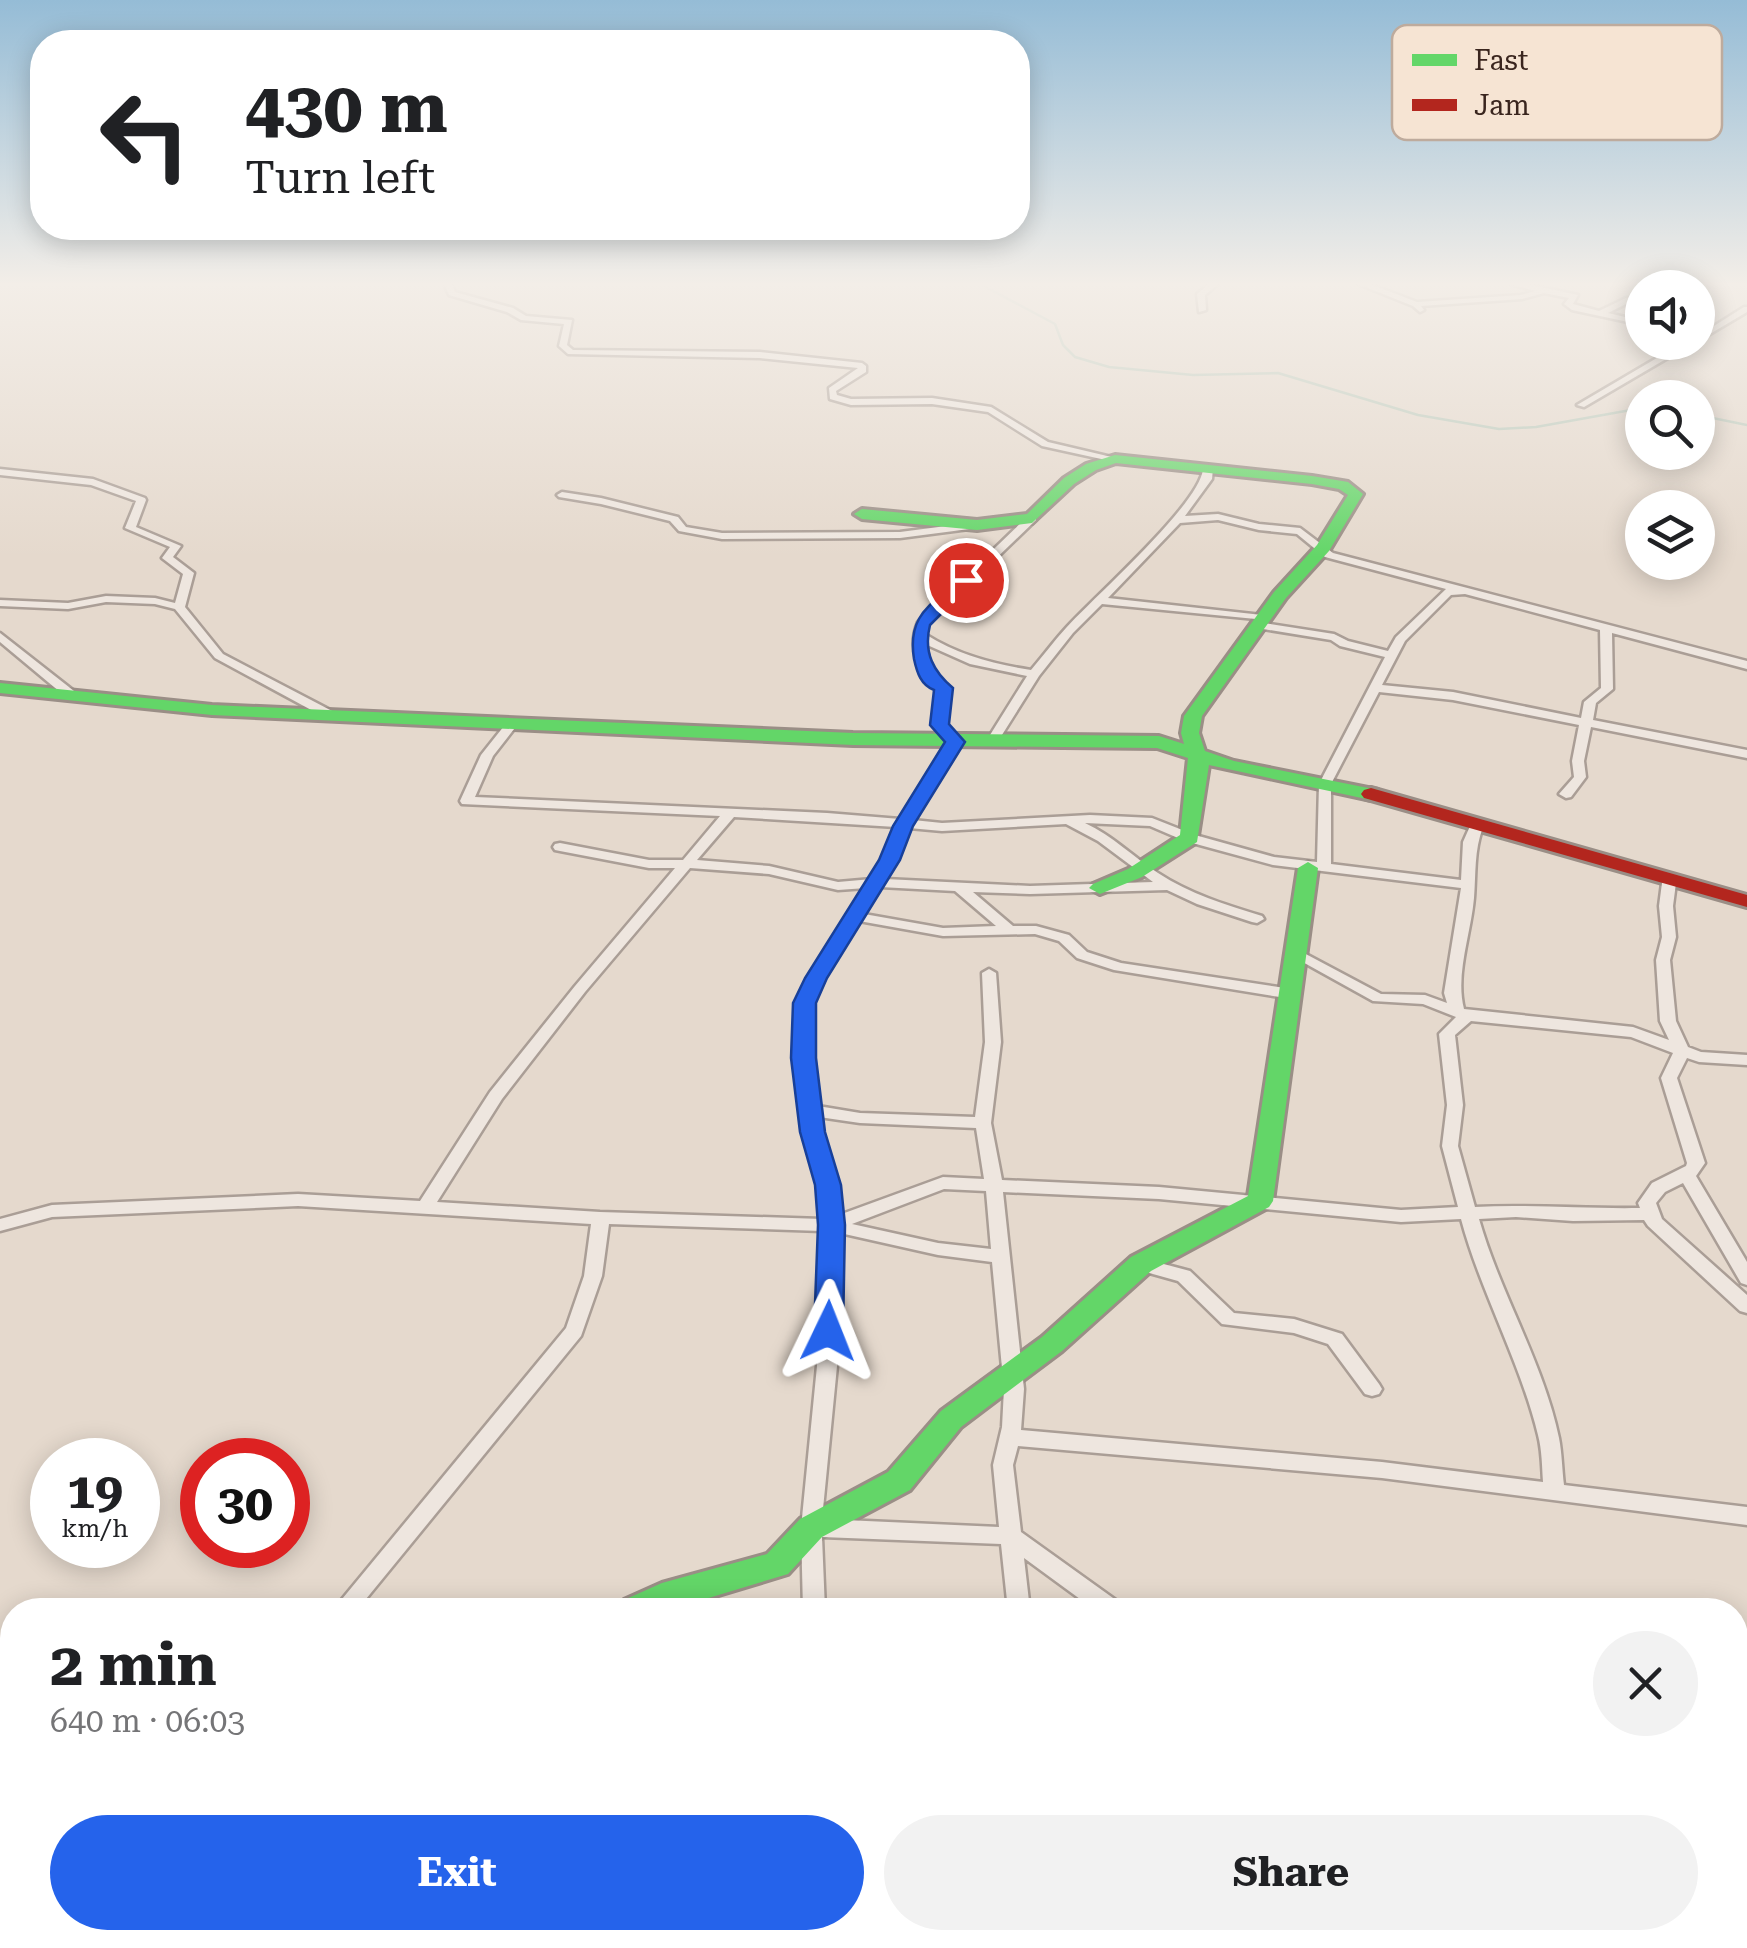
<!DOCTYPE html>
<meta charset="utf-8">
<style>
:root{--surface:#fff;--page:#f2f2f2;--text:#202124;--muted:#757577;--accent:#2563eb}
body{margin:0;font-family:"Roboto Serif",serif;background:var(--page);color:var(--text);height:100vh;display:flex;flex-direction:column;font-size:38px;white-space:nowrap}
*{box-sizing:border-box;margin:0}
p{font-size:32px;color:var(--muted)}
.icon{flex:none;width:55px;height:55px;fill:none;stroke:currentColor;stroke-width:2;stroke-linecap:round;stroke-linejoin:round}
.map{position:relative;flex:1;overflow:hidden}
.drawer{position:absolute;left:0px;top:1598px;width:1748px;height:352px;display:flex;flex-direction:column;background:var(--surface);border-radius:40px 40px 0 0;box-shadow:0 5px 25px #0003}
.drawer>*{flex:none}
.hud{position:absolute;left:30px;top:30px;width:1000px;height:210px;border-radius:40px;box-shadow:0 5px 25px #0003;background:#fff;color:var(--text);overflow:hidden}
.fabs{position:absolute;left:1625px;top:270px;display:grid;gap:20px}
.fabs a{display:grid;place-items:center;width:90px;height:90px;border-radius:50%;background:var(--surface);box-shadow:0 5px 25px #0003;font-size:50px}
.speed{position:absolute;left:30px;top:1438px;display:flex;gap:20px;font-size:50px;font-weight:700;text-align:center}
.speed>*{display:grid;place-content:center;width:130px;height:130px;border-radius:50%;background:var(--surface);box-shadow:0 5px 25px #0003;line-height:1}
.speed small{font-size:25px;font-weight:400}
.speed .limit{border:15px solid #d22;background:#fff;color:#111}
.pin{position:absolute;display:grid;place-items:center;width:85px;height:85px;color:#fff;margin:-42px;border:5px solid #fff;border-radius:50%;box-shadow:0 2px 10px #0007}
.me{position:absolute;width:110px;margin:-55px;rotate:2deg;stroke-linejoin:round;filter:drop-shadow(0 0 8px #0008)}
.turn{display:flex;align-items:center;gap:35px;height:210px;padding:0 50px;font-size:45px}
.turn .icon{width:130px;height:130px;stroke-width:2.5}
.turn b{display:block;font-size:70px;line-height:85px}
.round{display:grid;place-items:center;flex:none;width:105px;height:105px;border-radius:52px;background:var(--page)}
.summary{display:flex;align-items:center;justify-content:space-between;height:170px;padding:0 50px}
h1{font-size:60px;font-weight:700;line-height:75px}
.button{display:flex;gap:20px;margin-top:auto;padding:20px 50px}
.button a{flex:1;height:115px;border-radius:60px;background:var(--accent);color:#fff;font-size:40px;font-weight:700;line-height:115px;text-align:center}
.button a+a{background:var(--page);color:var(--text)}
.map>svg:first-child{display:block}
</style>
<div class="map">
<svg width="1747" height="1948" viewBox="0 0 1747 1948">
<rect width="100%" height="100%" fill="#e5d9cd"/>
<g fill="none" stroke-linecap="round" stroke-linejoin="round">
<!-- stream -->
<path stroke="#b8c9bb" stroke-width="2.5" d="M980,284L1055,324L1063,345L1075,357L1109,367L1193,375L1278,373L1418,415L1499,429L1536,427L1642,408
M1698,415L1747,425"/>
<!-- street casing -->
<g stroke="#aa9e96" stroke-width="5">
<path id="street" d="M444,284H452L455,292L513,308L526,316L572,320L567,345L573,350L760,352L862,363L866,366V372L836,391L837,395L851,399L932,398L991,407L1048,442L1120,459L1115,462L1042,446L988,412L932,404L851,405L830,399L829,388L858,368L760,358L568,354L559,346L564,324L521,320L507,312L449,295Z
M1209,284H1218L1205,295L1206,310L1199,312L1197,294Z
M1358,284H1370L1417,302L1521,295L1535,291L1511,284H1527L1578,295L1573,304L1599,311L1626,298H1642V302H1630L1608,313L1642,321V325L1572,310L1564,304L1569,298L1544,293L1522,299L1421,306L1424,310L1420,312L1413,306Z
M1698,284H1708L1698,290V288H1694Z
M1744,307H1747V312L1698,341V336Z
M1684,342H1695L1584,407L1577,405Z
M1208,466L1213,469L1212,479L1185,516L1218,514L1259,524L1300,528L1333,553L1747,661V669L1612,633L1613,689L1596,703L1593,720L1747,750V758L1591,727L1584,761L1586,777L1571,797L1566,798L1559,794L1574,777L1572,761L1579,725L1453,700L1379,692L1331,784V864L1461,880L1463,842L1471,824H1481L1483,827C1474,850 1476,874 1474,898C1471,934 1455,974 1464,1009L1633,1027L1669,1040L1660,1021L1656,960L1662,937L1659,906L1662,883L1669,879L1676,883L1673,906L1676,937L1670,960L1676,1021L1688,1047L1701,1052L1747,1055V1065L1699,1062L1687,1058L1677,1078L1705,1163L1696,1176L1747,1262V1285L1741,1283L1683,1183L1665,1192L1656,1203L1662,1219L1747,1295V1313L1740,1311L1648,1226L1644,1220L1573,1221L1516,1217L1479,1219C1500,1293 1543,1362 1559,1438C1562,1453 1562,1469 1564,1485L1747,1507V1525L1382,1478L1018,1446L1013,1465L1021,1532L1120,1603L1123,1610H1095L1024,1558L1030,1610H1008L1001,1544L822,1537L825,1610H803L801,1528L817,1366L822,1231L609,1224L602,1276L581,1336L357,1610H333L566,1328L584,1276L591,1224L298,1206L52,1217L0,1231V1219L52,1205L298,1194L420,1201L490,1092L575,986L675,868H649L560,851L555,850L553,847L555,844L560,843L649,860H683L720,816L462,804L460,801L481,755L508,721L512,720L518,724L493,756L475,797L827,813L900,819L948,742L933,725L938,689C916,675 908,646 918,622L1028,516H1036V520L927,625L925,634C958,655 993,664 1031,670C1043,656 1054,641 1066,628C1094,597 1200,504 1203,469ZM1218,520L1259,530L1297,534L1325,557L1446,589L1396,637L1388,651L1348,641L1334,634L1257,622L1251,625L1257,628L1331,640L1340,646L1385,657L1319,784L1317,862L1274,857L1195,835L1152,818L1090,815L942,823L913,820L961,742L945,724L950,688L933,673L925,644L970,664L1027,676L985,743L987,746H995L1039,676L1073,633L1102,604L1266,620V616L1262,615L1108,598L1180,523ZM1465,594L1600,630L1601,688L1584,702L1581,718L1453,692L1382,685L1405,641L1451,595ZM734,817L896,827L883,861L872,879L838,882L769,866L697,860ZM1085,823L1150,826L1185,841L1273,865L1461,888L1444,993L1447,1003L1425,995L1381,994L1302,952H1292L1290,955L1373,1001L1423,1004L1456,1017L1439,1034L1447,1105L1442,1146L1458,1207L1401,1210L1159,1187L1002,1180L991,1123L1001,1042L996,973L989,969L982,973L985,1042L975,1117L860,1113L818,1106C813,1074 806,1035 813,1004C819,975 844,946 859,921L943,936L1035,934L1059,941L1077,958L1114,970L1292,999L1297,997L1300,994L1297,991L1292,989L1121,963L1087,952L1069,935L1036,926H1013L973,892L1030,894L1167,890L1197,904L1252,922L1257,923L1264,919L1262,916C1226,905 1190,894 1158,873C1133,857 1113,836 1085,823ZM1066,824L1098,841L1153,882L1030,886L885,879L897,861L909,828L942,831ZM690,868L769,874L838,890L866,888L808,978L797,1003L795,1058L805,1131L819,1185L822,1219L600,1212L437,1202L502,1099L585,992ZM880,887L955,891L996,926L943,928L864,914ZM1471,1021L1631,1037L1673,1053L1661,1078L1687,1163L1686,1166L1652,1183L1638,1203L1640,1208C1585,1209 1530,1204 1475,1207L1458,1146L1463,1105L1455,1035ZM819,1117L860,1123L976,1128L984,1179L943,1177L839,1215L837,1185ZM944,1189L986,1191L991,1249L938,1243L852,1224ZM1003,1192L1159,1199L1401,1222L1461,1219C1481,1293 1520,1361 1538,1435C1542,1450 1542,1467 1543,1482L1382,1462L1021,1430L1024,1389ZM840,1233L938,1255L992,1262L1004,1389L1002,1427L993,1465L999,1527L822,1519L837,1366Z
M0,469L93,479L145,498L146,500L136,527L181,546L173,557L194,573L185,607L223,654L334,712V718H326L215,658L175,609L155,604L106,602L68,609L0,606V600L68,603L106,596L155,598L175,603L183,574L162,558L170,547L125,528L136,501L91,485L0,475Z
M562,492L601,498L678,517L686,527L722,533L900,532L977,522L982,525L977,528L900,538L722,539L679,531L670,521L601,504L559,497L557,495Z
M0,633L74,691V697H66L0,642Z
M1141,1258L1190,1271L1234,1313L1294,1319L1342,1334L1379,1384L1382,1389L1379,1394L1372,1396L1365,1394L1328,1344L1294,1333L1222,1324L1178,1281L1135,1269L1132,1264L1135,1259Z
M1735,1754L1747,1755V1777L1735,1776Z
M51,1938H81L76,1948H46Z
M758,1938H784L781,1948H755Z
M1015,1938H1040V1948H1014Z"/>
</g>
<!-- fast casing -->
<g stroke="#9a8e86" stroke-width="6">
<path id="fast" d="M1115,455L1312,476L1348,482L1363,494L1329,551L1286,598L1202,716L1199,733L1205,751L1234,761L1378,790L1381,794L1378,798L1371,800L1209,765L1197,842L1142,877L1100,894L1089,888L1093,884L1128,869L1180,835L1188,758L1157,748L853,745L212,715L0,693V683L212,705L853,733L1159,736L1184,744L1181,733L1184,716L1274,592L1317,545L1348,495L1339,489L1312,484L1116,463L1096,470L1074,484L1032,523L977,530L862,519L854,514L862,509L977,520L1027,514L1064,478L1086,464Z
M1308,862L1318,868L1273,1201L1269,1207L1151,1271L1062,1351L961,1427L910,1490L822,1537L788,1574L669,1610H620L624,1600L662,1583L767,1554L800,1519L888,1472L941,1411L1042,1337L1131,1257L1248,1196L1298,868Z"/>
</g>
<!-- jam casing -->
<g stroke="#9a8e86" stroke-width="6">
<path id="jam" d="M1371,788L1747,895V907L1364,798L1361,794L1364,790Z"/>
</g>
<!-- street -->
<use href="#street" fill="#eee6df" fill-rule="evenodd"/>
<!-- fast -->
<use href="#fast" fill="#63d668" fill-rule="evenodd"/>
<!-- jam -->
<use href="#jam" fill="#b3261e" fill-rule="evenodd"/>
</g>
<!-- sky -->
<linearGradient id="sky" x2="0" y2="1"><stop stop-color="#95bcd6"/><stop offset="0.51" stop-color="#f3eee8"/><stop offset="1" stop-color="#f3eee8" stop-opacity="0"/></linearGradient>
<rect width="1747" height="557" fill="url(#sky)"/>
<!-- route -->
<path fill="#2563eb" stroke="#184099" stroke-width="2.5" d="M961,577L975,580L930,625C923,653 934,672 953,688L949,724L965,742L913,826L900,860L827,978L816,1003V1058L825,1132L841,1185L845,1225L843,1331L839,1339L828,1342L818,1339L814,1331L818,1225L815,1185L800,1132L791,1058L793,1003L805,978L879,860L893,826L945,742L930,725L934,690C921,685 917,673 914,659C907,614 931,606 961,577Z"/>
<!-- legend -->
<rect x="1392" y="25" width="330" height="115" rx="15" fill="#f6e4d3" stroke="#beab9d" stroke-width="2.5"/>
<rect x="1412" y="54" width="45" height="12" fill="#63d668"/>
<rect x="1412" y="99" width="45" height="12" fill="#b3261e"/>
<g font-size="28" fill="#3a251e">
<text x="1474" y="70">Fast</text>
<text x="1474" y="115">Jam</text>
</g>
</svg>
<div class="fabs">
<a><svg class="icon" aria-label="sound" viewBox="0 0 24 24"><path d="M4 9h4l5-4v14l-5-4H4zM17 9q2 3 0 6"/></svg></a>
<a><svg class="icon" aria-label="search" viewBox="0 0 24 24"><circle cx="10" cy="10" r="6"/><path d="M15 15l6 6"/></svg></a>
<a><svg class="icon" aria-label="layers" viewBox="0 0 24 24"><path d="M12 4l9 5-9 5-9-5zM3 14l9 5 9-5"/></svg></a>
</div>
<div class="speed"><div>19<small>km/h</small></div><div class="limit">30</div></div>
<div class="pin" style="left:966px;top:580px;background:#d93025"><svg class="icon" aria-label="arrive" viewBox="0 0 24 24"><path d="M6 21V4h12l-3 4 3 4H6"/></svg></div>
<svg class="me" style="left:828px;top:1331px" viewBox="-20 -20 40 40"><path d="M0-17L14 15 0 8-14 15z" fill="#2563eb" stroke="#fff" stroke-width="4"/></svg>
<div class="hud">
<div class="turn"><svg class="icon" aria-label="left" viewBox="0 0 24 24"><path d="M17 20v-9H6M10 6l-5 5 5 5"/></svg><div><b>430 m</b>Turn left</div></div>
</div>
<section class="drawer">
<div class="summary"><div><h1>2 min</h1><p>640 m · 06:03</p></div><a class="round"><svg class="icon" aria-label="close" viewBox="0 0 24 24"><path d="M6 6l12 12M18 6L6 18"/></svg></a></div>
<div class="button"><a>Exit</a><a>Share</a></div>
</section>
</div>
